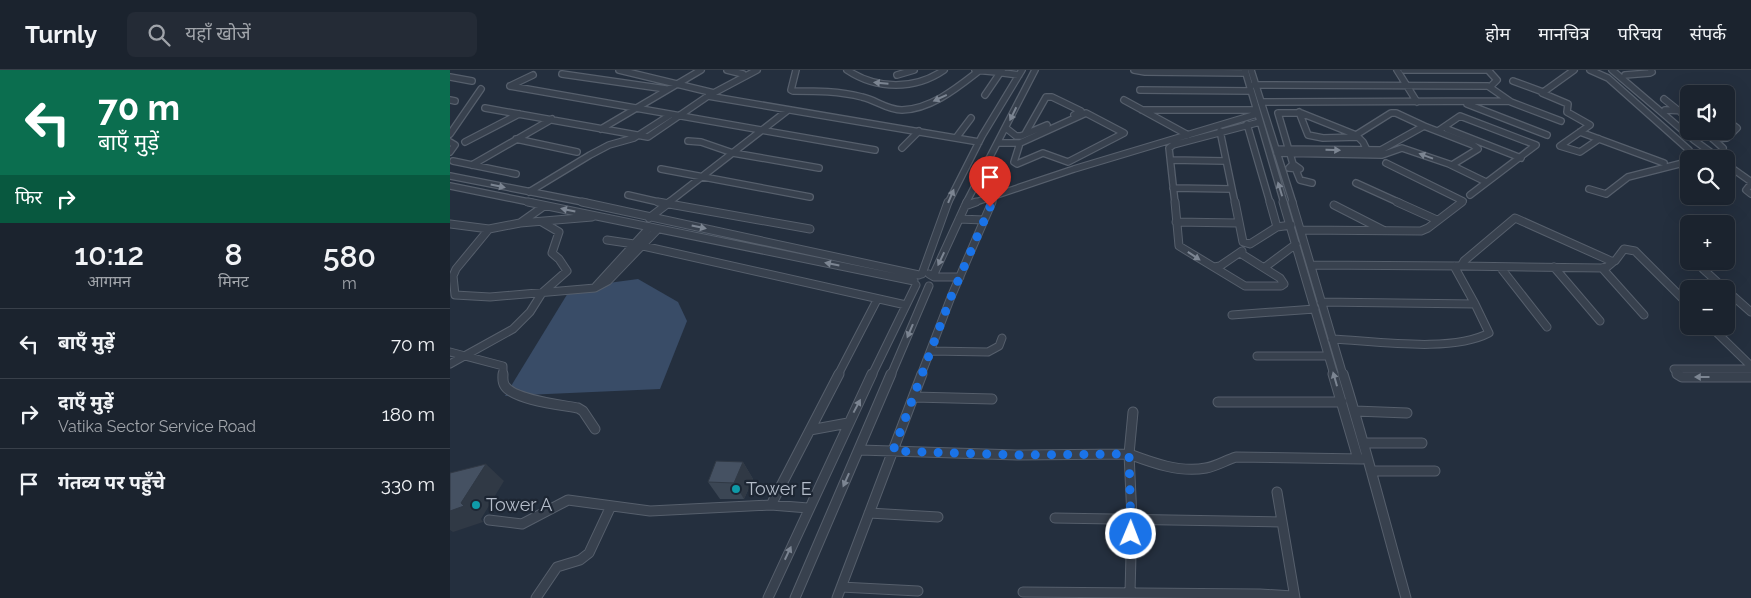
<!DOCTYPE html>
<html lang="hi">
<meta charset="utf-8">
<style>
:root{--surface:#1b232e;--page:#242b36;--text:#f1f3f6;--muted:#a0a4aa;--line:#39404a}
body{margin:0;font-family:Raleway,"Noto Sans Devanagari",sans-serif;background:var(--page);color:var(--text);height:100vh;display:flex;flex-direction:column;font-size:19px;white-space:nowrap}
*{box-sizing:border-box;margin:0}
p{font-size:16px;color:var(--muted)}
.icon{flex:none;width:28px;height:28px;fill:none;stroke:currentColor;stroke-width:2;stroke-linecap:round;stroke-linejoin:round}
.map{position:relative;flex:1;overflow:hidden}
.panel{display:flex;flex-direction:column;background:var(--surface);width:450px}
.panel>*{flex:none}
.top-card{background:#0b6e4f;color:#fff;overflow:hidden}
.buttons{position:absolute;left:1230px;top:15px;display:grid;gap:10px}
.buttons a{display:grid;place-items:center;width:55px;height:55px;border-radius:8px;background:var(--surface);box-shadow:0 5px 20px #0002,0 0 0 1px var(--line);font-size:25px}
.pin{position:absolute;display:grid;place-items:center;width:42px;height:42px;color:#fff;margin:-51px -21px;border-radius:50% 50% 50% 0;rotate:-45deg;box-shadow:0 0 5px #0007}
.pin .icon{rotate:45deg}
.me{position:absolute;width:55px;margin:-28px;rotate:1deg;stroke-linejoin:round;filter:drop-shadow(0 0 4px #0008)}
.turn{display:flex;align-items:center;gap:18px;height:105px;padding:0 15px;font-size:22px}
.turn .icon{width:65px;height:65px;stroke-width:2.5}
.turn b{display:block;font-size:35px;line-height:42px}
.then{display:flex;align-items:center;height:48px;padding:0 15px;background:#0003;gap:10px;font-size:19px}
.eta{display:flex;justify-content:space-evenly;align-items:center;height:85px;text-align:center}
.eta b{font-size:30px;font-weight:600;line-height:35px}
ul{padding:0;list-style:none}
li{display:flex;align-items:center;gap:15px;height:70px;padding:0 15px;border-top:1px solid var(--line)}
li div{flex:1}
li b{display:block;font-size:19px}
li em{font-style:normal}
header{display:flex;align-items:center;gap:30px;box-sizing:border-box;height:70px;padding:0 25px;background:var(--surface);border-bottom:1px solid var(--line)}
header strong{font-size:24px}
nav{display:flex;gap:28px;margin-inline-start:auto;font-size:18px}
.search{width:350px;height:45px;background:var(--page);display:flex;align-items:center;gap:12px;box-sizing:border-box;padding:0 18px;border-radius:8px;color:var(--muted);font-size:19px}
main{display:flex;flex:1;min-height:0}
.map>svg:first-child{display:block}
</style>
<header>
<strong>Turnly</strong>
<div class="search"><svg class="icon" aria-label="search" viewBox="0 0 24 24"><circle cx="10" cy="10" r="6"/><path d="M15 15l6 6"/></svg>यहाँ खोजें</div>
<nav><a>होम</a><a>मानचित्र</a><a>परिचय</a><a>संपर्क</a></nav>
</header>
<main>
<section class="panel">
<div class="top-card">
<div class="turn"><svg class="icon" aria-label="left" viewBox="0 0 24 24"><path d="M17 20v-9H6M10 6l-5 5 5 5"/></svg><div><b>70 m</b>बाएँ मुड़ें</div></div>
<div class="then">फिर<svg class="icon" aria-label="right" viewBox="0 0 24 24"><path d="M7 20v-9h11M14 6l5 5-5 5"/></svg></div>
</div>
<div class="eta">
<div><b>10:12</b><p>आगमन</p></div>
<div><b>8</b><p>मिनट</p></div>
<div><b>580</b><p>m</p></div>
</div>
<ul>
<li><svg class="icon" aria-label="left" viewBox="0 0 24 24"><path d="M17 20v-9H6M10 6l-5 5 5 5"/></svg><div><b>बाएँ मुड़ें</b></div><em>70 m</em></li>
<li><svg class="icon" aria-label="right" viewBox="0 0 24 24"><path d="M7 20v-9h11M14 6l5 5-5 5"/></svg><div><b>दाएँ मुड़ें</b><p>Vatika Sector Service Road</p></div><em>180 m</em></li>
<li><svg class="icon" aria-label="arrive" viewBox="0 0 24 24"><path d="M6 21V4h12l-3 4 3 4H6"/></svg><div><b>गंतव्य पर पहुँचे</b></div><em>330 m</em></li>
</ul>
</section>
<div class="map">
<svg width="1301" height="528" viewBox="0 0 1301 528">
<rect width="100%" height="100%" fill="#242f3e"/>
<!-- water -->
<path fill="#394c67" d="M188,209L228,232L237,251L210,319L55,326L121,218Z"/>
<g fill="none" stroke-linecap="round" stroke-linejoin="round">
<!-- street-far2 casing -->
<g stroke="#565f6c" stroke-width="8">
<path id="street-far2" d="M169,0L264,23
M277,0L293,4
M346,0L341,20L343,21C367,21 389,21 412,27C426,30 437,40 452,40C482,39 508,17 530,0
M397,0C427,20 465,20 494,0
M525,0L546,2L540,0
M684,0L695,2L795,3
M795,0L834,133
M801,0L843,133
M947,0L967,32
M954,0H1036
M1038,0L1047,10L1041,16
M1124,0L1092,23L1118,34L1117,42L1140,55L1110,76L1130,82L1149,69
M1140,0L1158,8L1239,80
M1162,0L1244,70L1270,89
M546,2L569,5
M112,4L216,19
M447,5L464,0
M1175,5L1200,3L1202,2L1201,0
M0,7L22,11
M1063,11L1093,22
M804,15L1038,16L1061,32L1111,51
M60,16L425,80
M60,16L83,5
M690,20L801,21
M535,25L552,0
M258,26L529,72
M1214,29L1239,49
M0,30L5,31
M674,30L738,65
M811,32L1059,31
M1017,34L1097,65
M35,38L198,67L258,26L307,0
M692,40H806
M1215,40L1239,41
M849,42L858,65L873,68L908,67
M636,43L674,63L618,92L593,83L567,94L564,92L570,73Z
M797,54L820,133
M556,58L566,66H571L597,55
M151,59L251,0
M997,59L1071,88
M770,61L785,133
M988,61L1010,46L1086,75L1020,125
M1254,61L1273,78
M1130,62L1214,93
M0,64L31,19
M575,64L596,27H602L631,41L624,45
M506,68L521,48
M66,69L127,82
M1263,69L1277,68L1287,58L1276,50
M238,71L251,72L283,83L369,98
M0,72L5,75L0,82
M15,72L69,44
M549,73H570
M452,78L469,61
M826,79L931,80L974,56L1023,75L1028,79L1002,95L952,78L932,85L827,83
M919,84L913,72L906,65L941,43H946L974,56
M721,90L775,91
M3,91L66,104
M936,93L1013,131L1010,133
M843,94L828,43H851L906,65
M843,94L850,99L839,98Z
M999,94L1036,112
M1276,94L1300,111V115L1296,120L1301,124
M22,95L102,49
M211,99L360,127
M846,100L850,110L862,113
M0,106L138,133
M906,113L950,133
M0,116L84,133
M723,118L781,119
M1139,119L1156,124L1178,107L1233,93L1244,84L1259,82
M79,122L140,85L159,75L184,68L220,45
M178,125L213,133
M218,133L338,40
M498,133L532,66L572,0
M516,133L585,0
M523,133L624,99L807,44
M541,133L545,125
M725,133L719,78L723,75L810,52"/>
</g>
<!-- street-far1 casing -->
<g stroke="#565f6c" stroke-width="9">
<path id="street-far1" d="M78,132L464,211
M132,132L469,205
M208,132L360,159
M725,132L729,176L795,216H831L834,214L830,208L790,183
M785,132L793,172L800,174L827,157L841,155
M820,132L827,157
M833,132L884,305
M842,132L893,305
M947,132L987,150
M884,135L933,160
M515,136L526,132
M199,148L220,132
M509,149L534,150
M726,152L788,153
M70,153L94,136
M0,154L39,159L6,199L3,206L5,225L40,227L145,218L158,211L208,159
M39,159L70,153L142,147
M851,160L971,161L978,158L1012,132
M157,170L184,174L456,235
M861,195L1011,196L1014,191L1065,148L1161,191H1165L1174,179L1185,181L1239,235
M1011,196L1152,198L1157,197L1163,192
M764,197L770,196L792,181
M815,197L846,174
M1050,197L1097,257
M1104,197L1150,251
M1152,198L1194,245
M1253,199L1275,219
M472,204L498,132
M479,204L484,207H510
M483,206L517,132
M146,216L200,157
M1276,220L1301,242
M871,232L1025,234L1004,196
M782,245L865,239
M1260,256L1301,296
M882,269C925,271 1001,283 1039,263L1025,234
M481,281L538,282L549,276L552,268
M0,282L53,296V305
M807,286H878
M0,294L63,259L80,242L92,223L117,201L109,189L102,183L109,162L92,152
M388,305L427,230
M422,305L466,215
M441,305L479,216
M471,305L501,227L542,132
M1229,305L1224,299H1301"/>
</g>
<!-- street casing -->
<g stroke="#565f6c" stroke-width="11">
<path id="street" d="M53,304C53,308 52,312 55,316C64,330 112,335 128,338L133,341L145,359
M883,304L908,389
M893,304C916,378 935,453 956,528
M1227,304L1232,307H1301
M464,327L542,329
M768,332H892
M905,341L957,343
M360,360L398,353
M914,373H972
M410,380L567,385L679,384L683,342
M921,401H985
M827,422L845,528
M321,435L389,304
M419,443L488,447
M605,448L831,452
M39,450L72,454L118,430L200,441L321,435L358,438
M391,517L468,521
M573,522L810,524L843,526L845,528
M680,522L682,448L679,384C703,393 730,403 756,398C767,396 776,390 786,387L912,389
M86,528L107,497L130,490L139,483L161,436
M318,528L422,304
M345,528L441,304
M387,528L472,304"/>
</g>
<!-- street-far2 -->
<use href="#street-far2" stroke="#38414e" stroke-width="5.5"/>
<!-- street-far1 -->
<use href="#street-far1" stroke="#38414e" stroke-width="7"/>
<!-- street -->
<use href="#street" stroke="#38414e" stroke-width="9"/>
</g>
<!-- wall -->
<path fill="#3b4654" d="M293,392L303,409L294,429H270L258,412Z"/>
<!-- shaded-wall -->
<path fill="#303945" d="M293,392L303,409L294,429L284,413Z
M36,394L54,411L31,449L33,452L3,462L0,460V441L11,433Z"/>
<!-- building -->
<path fill="#455162" stroke="#303945" d="M266,391L293,392L284,413L258,412Z
M36,394L11,433L14,436L0,441V403Z"/>
<!-- one-way arrows -->
<defs><path id="oneway-solid" d="M-6-.8H1V-3.2L6.5 0L1 3.2V.8H-6Z" transform="scale(1.25)"/></defs>
<g fill="#7c8592">
<use href="#oneway-solid" transform="translate(431 13) rotate(-175)"/>
<use href="#oneway-solid" transform="translate(490 28) rotate(155)"/>
<use href="#oneway-solid" transform="translate(563 44) rotate(116)"/>
<use href="#oneway-solid" transform="translate(883 80) rotate(2)"/>
<use href="#oneway-solid" transform="translate(976 86) rotate(-160)"/>
<use href="#oneway-solid" transform="translate(48 116) rotate(12)"/>
<use href="#oneway-solid" transform="translate(830 119) rotate(-107)"/>
<use href="#oneway-solid" transform="translate(501 126) rotate(-67)"/>
<use href="#oneway-solid" transform="translate(118 140) rotate(-168)"/>
<use href="#oneway-solid" transform="translate(249 157) rotate(12)"/>
<use href="#oneway-solid" transform="translate(744 186) rotate(34)"/>
<use href="#oneway-solid" transform="translate(491 189) rotate(115)"/>
<use href="#oneway-solid" transform="translate(382 194) rotate(-169)"/>
<use href="#oneway-solid" transform="translate(460 261) rotate(113)"/>
<use href="#oneway-solid" transform="translate(1252 307) rotate(-180)"/>
<use href="#oneway-solid" transform="translate(885 309) rotate(-106)"/>
<use href="#oneway-solid" transform="translate(407 336) rotate(-62)"/>
<use href="#oneway-solid" transform="translate(396 410) rotate(114)"/>
<use href="#oneway-solid" transform="translate(338 483) rotate(-65)"/>
</g>
<g fill="none" stroke-linecap="round" stroke-linejoin="round">
<!-- route -->
<path stroke="#1a73e8" stroke-width="9" stroke-dasharray="0 16.2" d="M540,137L501,227L443,381L567,385L679,384L681,464"/>
</g>
<!-- markers -->
<g fill="#0f9aa8" stroke="#1d2633" stroke-width="2">
<circle cx="286" cy="419" r="5"/>
<circle cx="26" cy="435" r="5"/>
</g>
<g text-anchor="middle" stroke-width="4.5" stroke-linejoin="round" paint-order="stroke">
<!-- near-poi labels -->
<g font-size="18" fill="#b4bcc9" stroke="#1d2633" text-anchor="start">
<text x="296" y="425">Tower E</text>
<text x="36" y="441">Tower A</text>
</g>
</g>
</svg>
<div class="buttons">
<a><svg class="icon" aria-label="sound" viewBox="0 0 24 24"><path d="M4 9h4l5-4v14l-5-4H4zM17 9q2 3 0 6"/></svg></a>
<a><svg class="icon" aria-label="search" viewBox="0 0 24 24"><circle cx="10" cy="10" r="6"/><path d="M15 15l6 6"/></svg></a>
<a>+</a>
<a>−</a>
</div>
<div class="pin" style="left:540px;top:137px;background:#d93025"><svg class="icon" aria-label="arrive" viewBox="0 0 24 24"><path d="M6 21V4h12l-3 4 3 4H6"/></svg></div>
<svg class="me" style="left:681px;top:464px" viewBox="-20 -20 40 40"><circle r="17" fill="#1a73e8" stroke="#fff" stroke-width="3"/><path d="M0-11L8 9 0 5-8 9z" fill="#fff"/></svg>
</div>
</main>
